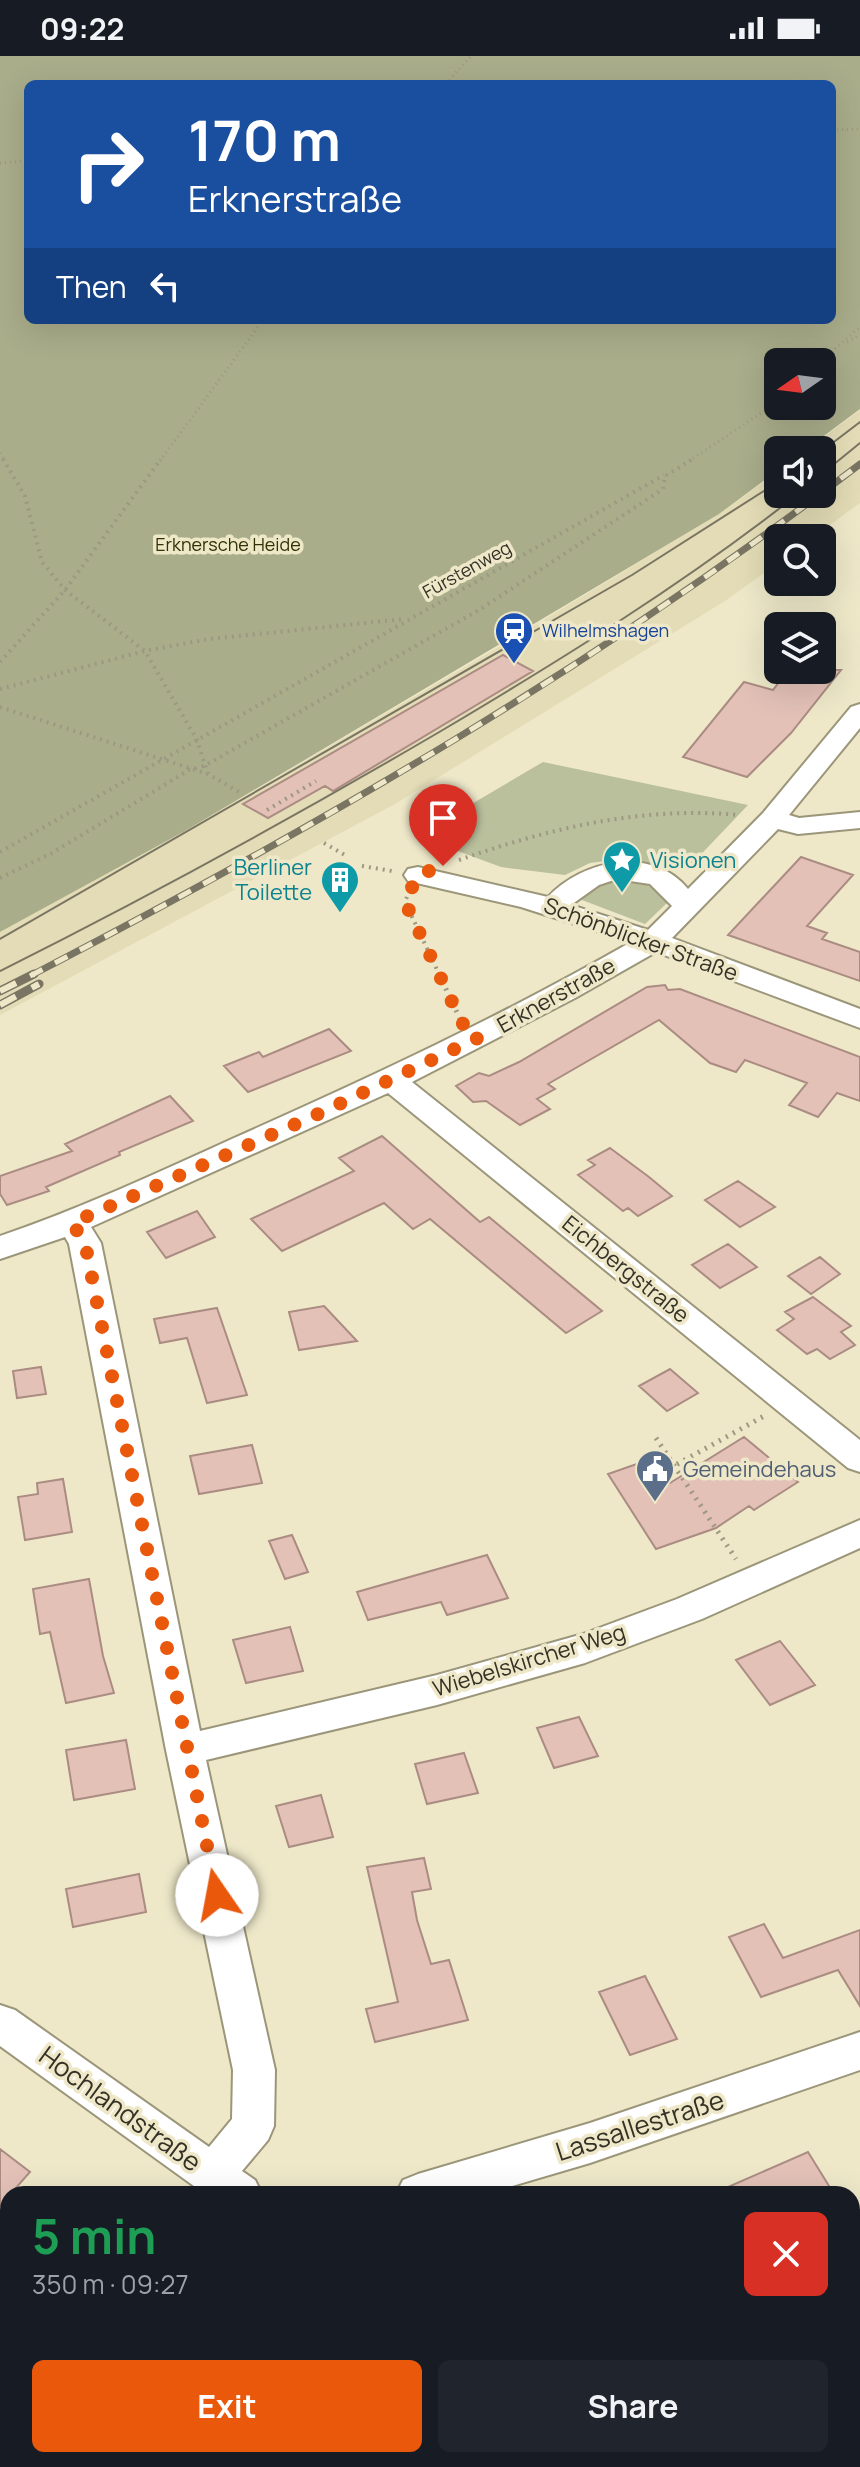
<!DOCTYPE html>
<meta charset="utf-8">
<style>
:root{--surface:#171b24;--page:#20242c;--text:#f1f3f6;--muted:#9ea1a6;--accent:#ea580c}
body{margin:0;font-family:Manrope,sans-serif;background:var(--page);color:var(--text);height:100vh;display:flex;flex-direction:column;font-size:30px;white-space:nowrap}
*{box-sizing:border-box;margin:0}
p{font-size:26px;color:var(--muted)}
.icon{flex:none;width:44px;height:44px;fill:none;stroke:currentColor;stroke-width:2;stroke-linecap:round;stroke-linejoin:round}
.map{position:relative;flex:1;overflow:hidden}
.sheet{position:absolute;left:0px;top:2130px;width:860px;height:282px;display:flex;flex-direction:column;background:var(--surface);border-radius:24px 24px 0 0;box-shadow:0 8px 32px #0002}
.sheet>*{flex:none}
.top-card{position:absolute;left:24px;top:24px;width:812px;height:244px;border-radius:12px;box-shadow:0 8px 32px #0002;background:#1a4fa0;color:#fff;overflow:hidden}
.needle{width:52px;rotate:256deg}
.tools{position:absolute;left:764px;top:292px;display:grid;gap:16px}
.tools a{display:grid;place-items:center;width:72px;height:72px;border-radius:12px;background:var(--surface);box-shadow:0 8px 32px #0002;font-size:40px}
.pin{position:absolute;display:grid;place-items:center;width:68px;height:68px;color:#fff;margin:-82px -34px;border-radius:50% 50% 50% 0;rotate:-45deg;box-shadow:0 0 8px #0007}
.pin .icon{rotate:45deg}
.me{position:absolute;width:88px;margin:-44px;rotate:348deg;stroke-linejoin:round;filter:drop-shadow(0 0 6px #0008)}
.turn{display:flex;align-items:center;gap:28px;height:168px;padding:0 32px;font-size:36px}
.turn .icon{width:104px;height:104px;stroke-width:2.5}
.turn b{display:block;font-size:56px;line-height:68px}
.then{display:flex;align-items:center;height:76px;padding:0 32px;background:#0003;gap:16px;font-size:30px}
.round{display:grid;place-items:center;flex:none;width:84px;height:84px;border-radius:12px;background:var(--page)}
.summary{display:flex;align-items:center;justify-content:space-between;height:136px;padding:0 32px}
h1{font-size:48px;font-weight:700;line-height:60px;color:#1e9e55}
.cta{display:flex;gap:16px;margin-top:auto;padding:16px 32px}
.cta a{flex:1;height:92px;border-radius:12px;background:var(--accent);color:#fff;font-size:32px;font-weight:700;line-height:92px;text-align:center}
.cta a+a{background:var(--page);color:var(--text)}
.status{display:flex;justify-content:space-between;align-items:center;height:56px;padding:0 40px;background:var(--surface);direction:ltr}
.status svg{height:22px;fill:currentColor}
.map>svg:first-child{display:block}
</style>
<div class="status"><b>09:22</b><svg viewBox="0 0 49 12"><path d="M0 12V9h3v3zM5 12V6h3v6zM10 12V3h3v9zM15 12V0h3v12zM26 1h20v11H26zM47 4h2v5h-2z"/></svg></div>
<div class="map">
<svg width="860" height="2411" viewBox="0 0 860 2411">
<rect width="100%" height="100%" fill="#eee8c9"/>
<!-- built -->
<path fill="#e3dcb6" d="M860,354V447L812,482H778V507L725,545L395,748L0,959V876L185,775L480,602L719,458L778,415V438H822V394H807Z"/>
<!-- green -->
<path fill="#babf9c" d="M543,706L748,749L688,812L621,803L590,807L565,819L501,811L417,780Z
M614,823C634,824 657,827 667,847L645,868L582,844L585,834Z"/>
<!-- forest -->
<path fill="#a9ad8a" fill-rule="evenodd" d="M0,0H860V353L805,394H778V414L719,458L185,775L0,876ZM28,28H832V264H28ZM778,306H822V350H778Z"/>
<!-- building -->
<path fill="#e3c1b7" stroke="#ab8c82" stroke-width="2" d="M503,599L533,615L333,735L325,730L268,762L243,748Z
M788,614H841L791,677L747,721L683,701L744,626L773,634Z
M801,801L853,819L807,870L827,877L822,883L860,896V925L728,879Z
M665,929L668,934L680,933L860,1001V1045L837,1037L818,1061L789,1049L807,1027L745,1004L736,1016L710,1007L659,964L548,1028L555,1033L537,1043L550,1053L520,1069L486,1045L473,1046L456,1030L479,1017L489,1020L519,1006L647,931Z
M329,973L351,995L248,1036L224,1010L259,996L263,1001Z
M170,1040L193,1065L119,1096L120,1099L46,1131L49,1135L7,1149L0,1138V1120L72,1095L65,1088Z
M382,1080L480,1166L489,1161L602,1255L566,1277L430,1163L413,1173L384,1147L282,1195L251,1163L354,1115L339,1102Z
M610,1092L649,1121L672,1140L638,1160L628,1152L623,1155L578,1119L595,1109L588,1104Z
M738,1125L775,1151L740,1171L705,1144Z
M197,1155L215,1181L166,1202L147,1176Z
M728,1188L757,1211L720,1232L692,1209Z
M820,1201L840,1218L811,1238L788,1220Z
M813,1241L851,1270L841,1276L855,1289L830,1303L817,1293L807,1298L777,1274L794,1263L785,1256Z
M324,1250L357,1285L299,1294L289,1256Z
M217,1252L247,1339L207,1347L187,1282L160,1287L154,1263Z
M41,1311L46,1338L17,1342L13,1315Z
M670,1313L698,1337L667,1355L639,1330Z
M744,1381L798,1426L754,1454L749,1450L716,1472L656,1493L608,1418L654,1402L670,1427Z
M252,1389L262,1427L199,1438L190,1400Z
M63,1423L72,1476L25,1484L18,1441L38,1438L37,1427Z
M292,1479L308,1516L285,1523L269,1485Z
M487,1499L508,1542L447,1559L441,1546L368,1564L357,1536Z
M89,1523L103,1600L114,1637L66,1647L50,1576L40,1578L33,1533Z
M290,1571L303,1615L246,1627L233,1584Z
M780,1585L815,1629L770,1649L736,1604Z
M579,1661L598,1700L554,1712L537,1672Z
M126,1684L135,1733L74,1744L66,1694Z
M464,1697L478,1737L427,1748L415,1708Z
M321,1739L333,1781L289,1791L276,1750Z
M424,1802L431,1833L412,1836L417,1864L431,1908L449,1904L468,1964L375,1986L366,1953L398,1946L367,1811Z
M139,1818L146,1856L73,1871L66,1833Z
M764,1868L783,1902L860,1874V1950L838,1914L761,1941L729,1881Z
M645,1920L677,1983L630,1999L599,1936Z
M0,2093L30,2116L0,2150Z
M808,2096L834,2138H712Z"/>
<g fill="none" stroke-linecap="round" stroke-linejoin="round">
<!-- minor casing -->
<g stroke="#9b9679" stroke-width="4">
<path id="minor" d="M860,648V672L789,759L799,762L860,756V772L798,778L778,773L672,882L860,953V972L656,896L575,942L412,1026L860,1384V1416L848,1412L388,1037L91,1171L101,1187L200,1675L437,1619L583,1578L677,1543L860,1464V1492L702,1563L585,1607L437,1649L206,1704L275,2014L274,2070L268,2084L242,2115L255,2124L262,2138H205L0,1990V1949L15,1954L209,2091L232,2063L233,2014L166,1694L69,1188L65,1181L0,1203V1180C80,1153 157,1117 234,1082C369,1022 502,960 631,886L521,851L408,825L404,819L408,813L418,811L548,841C582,804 652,789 688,833L763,757L851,651ZM617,823L650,828L672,850L648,874L571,849L599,829Z
M860,1976V2014L590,2107L485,2138H396L403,2124L418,2118L590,2067Z
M590,2404H643L646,2411H593Z"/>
</g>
<!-- path-far2 -->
<path stroke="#9d9882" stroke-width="3" stroke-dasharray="1 4" stroke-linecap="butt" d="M446,28L471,0
M832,74L860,73
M0,107L28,105
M847,286L860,279
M820,306L860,271
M0,397L5,405
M160,405L263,264
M689,405L778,346"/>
<!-- path-far1 -->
<path stroke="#9d9882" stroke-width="4" stroke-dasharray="2 5" stroke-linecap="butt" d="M3,403L25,440L42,506L65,534L145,595L197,684L208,718
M0,606L65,534L161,403
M0,633L145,595L209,583L404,563
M0,651L208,718L239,736
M267,754L316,725
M324,787L345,799
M0,796L664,419
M459,804C551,772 641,750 739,759
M362,810L392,815
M0,822L52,797L189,714L204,710L479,554L663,433L665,420L693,403
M407,841L405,846L440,920"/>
<!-- path -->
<path stroke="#9d9882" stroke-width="5" stroke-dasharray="2 6" stroke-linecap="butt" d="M439,918L460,963
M656,1382L736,1503
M663,1416L764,1360"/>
<!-- minor -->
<use href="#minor" fill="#fff" fill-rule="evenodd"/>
<!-- tram -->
<path stroke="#7a7563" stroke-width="2" d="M822,395L860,366
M822,418L860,387
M0,883L632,519L778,426
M0,915C150,840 296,760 441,675C564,602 685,527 798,438"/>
<!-- rail-far1 casing -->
<g stroke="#7a7563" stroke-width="7">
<path id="rail-far1" d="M30,920C325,767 596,610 860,408"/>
</g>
<!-- rail casing -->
<g stroke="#7a7563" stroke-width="9">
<path id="rail" d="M0,935L34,918
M0,949L39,928"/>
</g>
<!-- rail-far1 -->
<use href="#rail-far1" stroke="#eee8c9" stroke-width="5" stroke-dasharray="14" stroke-linecap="butt"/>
<!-- rail -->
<use href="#rail" stroke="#eee8c9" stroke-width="6" stroke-dasharray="18" stroke-linecap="butt"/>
</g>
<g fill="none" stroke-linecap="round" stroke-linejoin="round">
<!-- route -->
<path stroke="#ea580c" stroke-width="14" stroke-dasharray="0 25.2" d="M217,1839L85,1187L72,1167L314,1060L480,981L462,967L405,846L418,819L443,810"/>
</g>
<!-- icons -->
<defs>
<g id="station-pin" transform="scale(2)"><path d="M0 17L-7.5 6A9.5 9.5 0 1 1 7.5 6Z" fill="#1a4fb4" stroke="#eee8c9"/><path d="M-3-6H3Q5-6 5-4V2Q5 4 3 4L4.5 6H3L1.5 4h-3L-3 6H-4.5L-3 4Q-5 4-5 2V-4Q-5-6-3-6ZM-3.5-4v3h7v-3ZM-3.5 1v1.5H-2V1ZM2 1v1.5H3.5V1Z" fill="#fff"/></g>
<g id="sight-pin" transform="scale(2)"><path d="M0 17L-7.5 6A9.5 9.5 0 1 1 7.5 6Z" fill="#0f9aa8" stroke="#eee8c9"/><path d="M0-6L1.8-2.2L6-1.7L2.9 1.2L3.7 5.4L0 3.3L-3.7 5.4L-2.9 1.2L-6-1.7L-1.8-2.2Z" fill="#fff"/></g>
<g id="building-pin" transform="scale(2)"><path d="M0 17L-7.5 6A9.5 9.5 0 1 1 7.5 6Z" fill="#0f9aa8" stroke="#eee8c9"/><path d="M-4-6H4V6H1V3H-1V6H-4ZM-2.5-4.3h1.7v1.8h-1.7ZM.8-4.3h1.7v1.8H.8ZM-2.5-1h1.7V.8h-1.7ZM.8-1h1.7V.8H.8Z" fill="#fff"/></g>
<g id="civic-pin" transform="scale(2)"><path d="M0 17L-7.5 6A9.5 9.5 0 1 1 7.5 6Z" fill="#5c6f8a" stroke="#eee8c9"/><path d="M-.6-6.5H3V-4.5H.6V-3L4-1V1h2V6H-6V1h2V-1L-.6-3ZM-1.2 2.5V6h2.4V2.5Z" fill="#fff"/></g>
</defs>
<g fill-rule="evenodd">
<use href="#station-pin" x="514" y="575"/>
<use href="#sight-pin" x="622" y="804"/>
<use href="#building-pin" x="340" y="824"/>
<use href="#civic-pin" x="655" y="1413"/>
</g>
<g text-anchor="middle" stroke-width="7" stroke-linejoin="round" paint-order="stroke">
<!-- far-park labels -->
<g font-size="18" fill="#303205" stroke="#eee8c9">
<text x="228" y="495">Erknersche Heide</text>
</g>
<!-- far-street labels -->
<g font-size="18" fill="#343126" stroke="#eee8c9">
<text transform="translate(467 514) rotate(-29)" y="6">Fürstenweg</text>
</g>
<!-- far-transit labels -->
<g font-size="18" fill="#164399" stroke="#eee8c9" text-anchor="start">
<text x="542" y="581">Wilhelmshagen</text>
</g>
<!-- culture labels -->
<g font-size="22" fill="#0d838f" stroke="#eee8c9" text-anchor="start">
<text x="650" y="812">Visionen</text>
<text x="312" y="819" text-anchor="end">Berliner<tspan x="312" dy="25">Toilette</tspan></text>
</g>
<!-- street labels -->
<g font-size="22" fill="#343126" stroke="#eee8c9">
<text transform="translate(641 883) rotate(20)" y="8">Schönblicker Straße</text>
<text transform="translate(556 939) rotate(-29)" y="8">Erknerstraße</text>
<text transform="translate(626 1213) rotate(39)" y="8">Eichbergstraße</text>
<text transform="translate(529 1604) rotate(-17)" y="8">Wiebelskircher Weg</text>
</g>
<!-- service labels -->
<g font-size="22" fill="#4e5e75" stroke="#eee8c9" text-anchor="start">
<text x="683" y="1421">Gemeindehaus</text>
</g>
<!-- near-street labels -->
<g font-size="26" fill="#343126" stroke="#eee8c9">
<text transform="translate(120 2053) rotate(36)" y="9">Hochlandstraße</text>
<text transform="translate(640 2070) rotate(-18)" y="9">Lassallestraße</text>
</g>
</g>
</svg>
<div class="tools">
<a><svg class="needle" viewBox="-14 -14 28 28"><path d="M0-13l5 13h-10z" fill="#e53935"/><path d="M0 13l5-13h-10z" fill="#9ea1a6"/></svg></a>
<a><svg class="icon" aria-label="sound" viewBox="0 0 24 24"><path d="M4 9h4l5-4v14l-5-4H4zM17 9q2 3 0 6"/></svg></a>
<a><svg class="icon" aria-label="search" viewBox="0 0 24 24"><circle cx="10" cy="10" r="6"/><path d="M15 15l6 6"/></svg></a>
<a><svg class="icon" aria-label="layers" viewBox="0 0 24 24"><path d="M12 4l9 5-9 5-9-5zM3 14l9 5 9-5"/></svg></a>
</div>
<div class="pin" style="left:443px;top:810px;background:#d93025"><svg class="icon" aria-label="arrive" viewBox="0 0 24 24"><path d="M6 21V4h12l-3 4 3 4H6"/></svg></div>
<svg class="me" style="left:217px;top:1839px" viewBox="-20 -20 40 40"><circle r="19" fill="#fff"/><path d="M0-13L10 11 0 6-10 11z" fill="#ea580c"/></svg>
<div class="top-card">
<div class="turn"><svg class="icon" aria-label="right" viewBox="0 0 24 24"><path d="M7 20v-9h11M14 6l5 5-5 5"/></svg><div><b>170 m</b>Erknerstraße</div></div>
<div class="then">Then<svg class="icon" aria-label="left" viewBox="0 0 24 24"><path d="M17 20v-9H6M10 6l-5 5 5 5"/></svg></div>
</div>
<section class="sheet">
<div class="summary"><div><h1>5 min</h1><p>350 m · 09:27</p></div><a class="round" style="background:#d93025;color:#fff"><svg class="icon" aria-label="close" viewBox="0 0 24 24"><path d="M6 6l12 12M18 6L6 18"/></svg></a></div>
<div class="cta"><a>Exit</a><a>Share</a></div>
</section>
</div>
